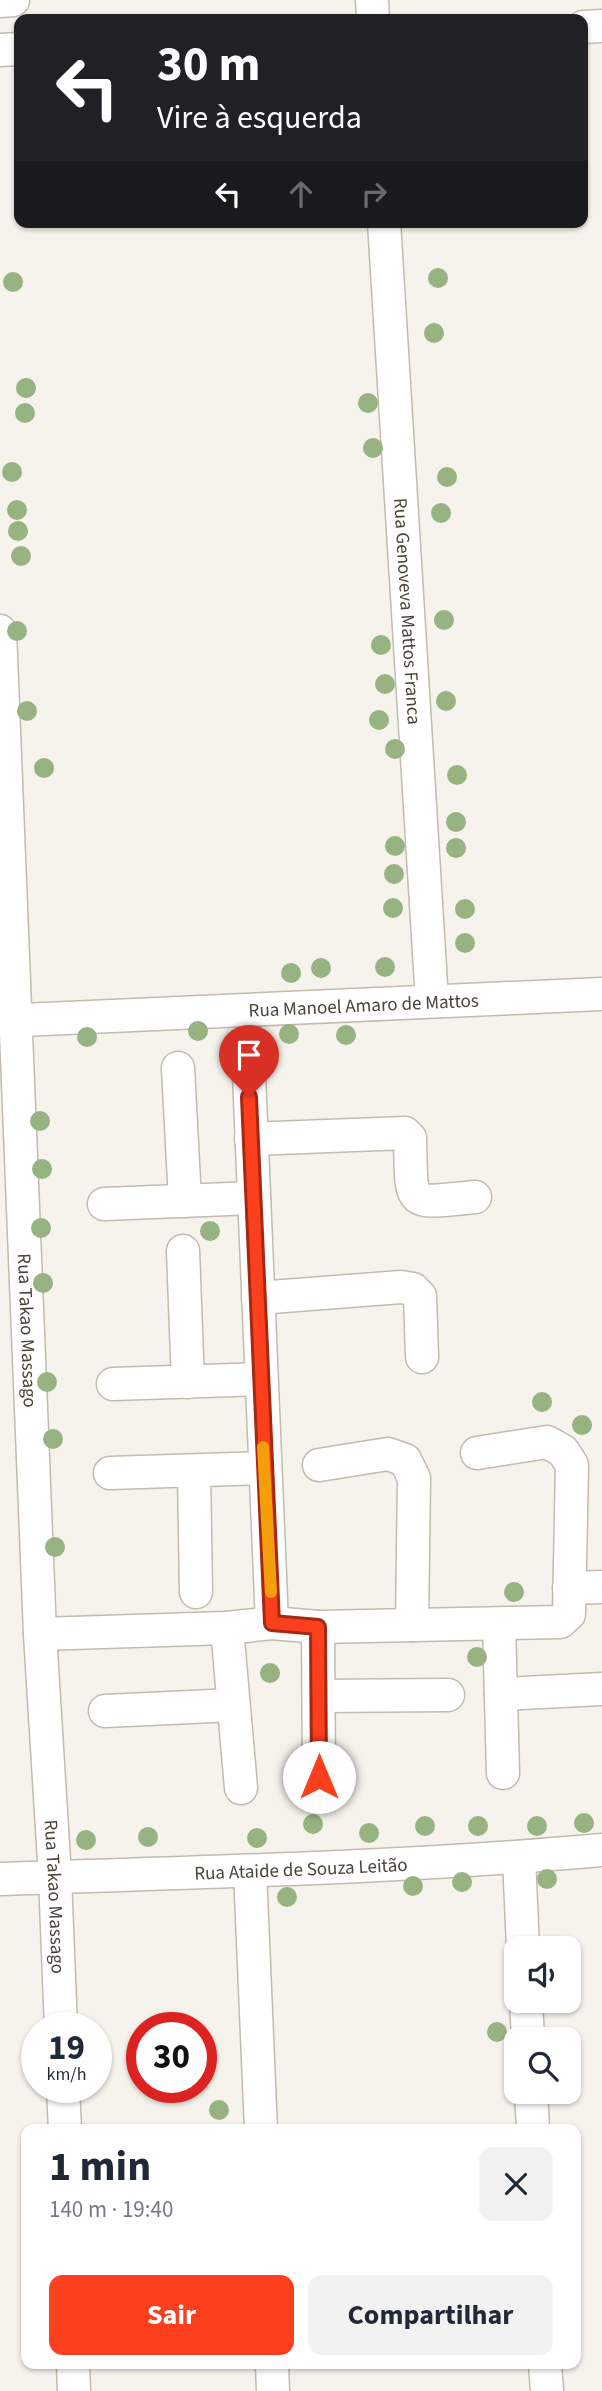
<!DOCTYPE html>
<html lang="pt">
<meta charset="utf-8">
<style>
:root{--surface:#fff;--page:#f2f2f3;--text:#1f2937;--muted:#747a83;--accent:#fc3f1d}
body{margin:0;font-family:"Source Sans 3",sans-serif;background:var(--page);color:var(--text);height:100vh;display:flex;flex-direction:column;font-size:26px;white-space:nowrap}
*{box-sizing:border-box;margin:0}
p{font-size:23px;color:var(--muted)}
.icon{flex:none;width:38px;height:38px;fill:none;stroke:currentColor;stroke-width:2;stroke-linecap:round;stroke-linejoin:round}
.map{position:relative;flex:1;overflow:hidden}
.sheet{position:absolute;left:21px;top:2124px;width:560px;height:245px;display:flex;flex-direction:column;background:var(--surface);border-radius:14px;box-shadow:0 2px 5px #0004}
.sheet>*{flex:none}
.guide{position:absolute;left:14px;top:14px;width:574px;height:214px;border-radius:14px;box-shadow:0 2px 5px #0004;background:#202124;color:#fff;overflow:hidden}
.tools{position:absolute;left:504px;top:1936px;display:grid;gap:14px}
.tools a{display:grid;place-items:center;width:77px;height:77px;border-radius:14px;background:var(--surface);box-shadow:0 2px 5px #0004;font-size:35px}
.speed{position:absolute;left:21px;top:2012px;display:flex;gap:14px;font-size:35px;font-weight:700;text-align:center}
.speed>*{display:grid;place-content:center;width:91px;height:91px;border-radius:50%;background:var(--surface);box-shadow:0 2px 5px #0004;line-height:1}
.speed small{font-size:18px;font-weight:400}
.speed .limit{border:10px solid #d22;background:#fff;color:#111}
.pin{position:absolute;display:grid;place-items:center;width:60px;height:60px;color:#fff;margin:-72px -30px;border-radius:50% 50% 50% 0;rotate:-45deg;box-shadow:0 0 7px #0007}
.pin .icon{rotate:45deg}
.me{position:absolute;width:77px;margin:-38px;rotate:0deg;stroke-linejoin:round;filter:drop-shadow(0 0 5px #0008)}
.turn{display:flex;align-items:center;gap:24px;height:147px;padding:0 28px;font-size:32px}
.turn .icon{width:91px;height:91px;stroke-width:2.5}
.turn b{display:block;font-size:49px;line-height:60px}
.lanes{display:flex;align-items:center;height:66px;padding:0 28px;background:#0003;justify-content:center;gap:35px;direction:ltr}
.lanes .off{opacity:.35}
.round{display:grid;place-items:center;flex:none;width:74px;height:74px;border-radius:14px;background:var(--page)}
.head{display:flex;align-items:center;justify-content:space-between;height:119px;padding:0 28px}
h1{font-size:42px;font-weight:700;line-height:52px}
.action{display:flex;gap:14px;margin-top:auto;padding:14px 28px}
.action a{flex:1;height:80px;border-radius:14px;background:var(--accent);color:#fff;font-size:28px;font-weight:700;line-height:80px;text-align:center}
.action a+a{background:var(--page);color:var(--text)}
.map>svg:first-child{display:block}
</style>
<div class="map">
<svg width="602" height="2391" viewBox="0 0 602 2391">
<rect width="100%" height="100%" fill="#f6f3ec"/>
<g fill="none" stroke-linecap="round" stroke-linejoin="round">
<!-- minor casing -->
<g stroke="#c2bbae" stroke-width="35">
<g id="minor">
<path d="M372,0L373,19"/>
<path d="M0,1L13,0"/>
<path d="M583,27L602,26"/>
<path d="M0,50L19,49"/>
<path id="s1" d="M384,222L432,1001"/>
<path id="s2" d="M0,631L40,1634L55,1877L61,2028"/>
<path id="s3" d="M0,1021L602,994"/>
<path d="M178,1068L185,1201"/>
<path d="M249,1075L272,1623"/>
<path d="M251,1139L405,1133L410,1138C412,1208 405,1204 475,1197"/>
<path d="M104,1204L254,1198"/>
<path d="M183,1251L188,1382"/>
<path d="M258,1298L401,1287L413,1289L420,1296L422,1357"/>
<path d="M113,1384L261,1379"/>
<path d="M319,1465L388,1454L405,1460L414,1478L412,1625"/>
<path d="M194,1471L196,1592"/>
<path d="M110,1473L264,1468"/>
<path d="M569,1588L602,1587"/>
<path d="M499,1624L503,1773"/>
<path d="M318,1627L319,1777"/>
<path d="M227,1628L241,1788"/>
<path d="M40,1634L227,1628L272,1623L318,1627L560,1622L569,1614L572,1465L563,1451L547,1442L477,1453"/>
<path d="M501,1694L602,1689"/>
<path d="M319,1696L448,1695"/>
<path d="M105,1711L233,1705"/>
<path d="M519,1857L523,1948"/>
<path d="M250,1871L261,2130"/>
<path id="s4" d="M0,1879C201,1872 402,1868 602,1850"/>
<path d="M526,2000L528,2039"/>
<path d="M63,2088L65,2130"/>
<path d="M531,2091L533,2130"/>
<path d="M73,2364L74,2391"/>
<path d="M272,2364L273,2391"/>
<path d="M545,2364L547,2391"/>
</g>
</g>
<!-- minor -->
<use href="#minor" stroke="#fff" stroke-width="32"/>
</g>
<!-- trees -->
<g fill="#97b381">
<circle cx="438" cy="278" r="10"/>
<circle cx="13" cy="282" r="10"/>
<circle cx="434" cy="333" r="10"/>
<circle cx="26" cy="388" r="10"/>
<circle cx="368" cy="403" r="10"/>
<circle cx="25" cy="413" r="10"/>
<circle cx="373" cy="448" r="10"/>
<circle cx="12" cy="472" r="10"/>
<circle cx="447" cy="477" r="10"/>
<circle cx="17" cy="510" r="10"/>
<circle cx="441" cy="513" r="10"/>
<circle cx="18" cy="531" r="10"/>
<circle cx="21" cy="556" r="10"/>
<circle cx="444" cy="620" r="10"/>
<circle cx="17" cy="631" r="10"/>
<circle cx="381" cy="645" r="10"/>
<circle cx="385" cy="684" r="10"/>
<circle cx="446" cy="701" r="10"/>
<circle cx="27" cy="711" r="10"/>
<circle cx="379" cy="720" r="10"/>
<circle cx="395" cy="749" r="10"/>
<circle cx="44" cy="768" r="10"/>
<circle cx="457" cy="775" r="10"/>
<circle cx="456" cy="822" r="10"/>
<circle cx="395" cy="846" r="10"/>
<circle cx="456" cy="848" r="10"/>
<circle cx="394" cy="874" r="10"/>
<circle cx="393" cy="908" r="10"/>
<circle cx="465" cy="909" r="10"/>
<circle cx="465" cy="943" r="10"/>
<circle cx="385" cy="967" r="10"/>
<circle cx="321" cy="968" r="10"/>
<circle cx="291" cy="973" r="10"/>
<circle cx="198" cy="1031" r="10"/>
<circle cx="289" cy="1034" r="10"/>
<circle cx="346" cy="1035" r="10"/>
<circle cx="87" cy="1037" r="10"/>
<circle cx="40" cy="1121" r="10"/>
<circle cx="42" cy="1169" r="10"/>
<circle cx="41" cy="1228" r="10"/>
<circle cx="210" cy="1231" r="10"/>
<circle cx="43" cy="1283" r="10"/>
<circle cx="47" cy="1382" r="10"/>
<circle cx="542" cy="1402" r="10"/>
<circle cx="582" cy="1425" r="10"/>
<circle cx="53" cy="1439" r="10"/>
<circle cx="55" cy="1547" r="10"/>
<circle cx="514" cy="1592" r="10"/>
<circle cx="477" cy="1657" r="10"/>
<circle cx="270" cy="1673" r="10"/>
<circle cx="584" cy="1823" r="10"/>
<circle cx="313" cy="1824" r="10"/>
<circle cx="425" cy="1826" r="10"/>
<circle cx="478" cy="1826" r="10"/>
<circle cx="537" cy="1826" r="10"/>
<circle cx="369" cy="1833" r="10"/>
<circle cx="148" cy="1837" r="10"/>
<circle cx="257" cy="1838" r="10"/>
<circle cx="86" cy="1840" r="10"/>
<circle cx="547" cy="1879" r="10"/>
<circle cx="462" cy="1882" r="10"/>
<circle cx="413" cy="1886" r="10"/>
<circle cx="287" cy="1897" r="10"/>
<circle cx="497" cy="2032" r="10"/>
<circle cx="219" cy="2110" r="10"/>
</g>
<g fill="none" stroke-linecap="round" stroke-linejoin="round">
<!-- route casing -->
<g stroke="#a42913" stroke-width="18">
<path id="route" d="M249,1097L272,1623L318,1627L319,1777"/>
</g>
<!-- route -->
<use href="#route" stroke="#fc3f1d" stroke-width="12"/>
<!-- slow -->
<path stroke="#f59e0b" stroke-width="12" d="M263,1447L271,1592"/>
</g>
<g text-anchor="middle" stroke-width="5" stroke-linejoin="round" paint-order="stroke">
<!-- street labels -->
<g font-size="19" fill="#4b4439" stroke="#fff">
<text dy="7" stroke="none"><textPath href="#s1" startOffset="390">Rua Genoveva Mattos Franca</textPath></text>
<text dy="7" stroke="none"><textPath href="#s3" startOffset="364">Rua Manoel Amaro de Mattos</textPath></text>
<text dy="7" stroke="none"><textPath href="#s2" startOffset="700">Rua Takao Massago</textPath></text>
<text dy="7" stroke="none"><textPath href="#s4" startOffset="301">Rua Ataide de Souza Leitão</textPath></text>
<text dy="7" stroke="none"><textPath href="#s2" startOffset="1267">Rua Takao Massago</textPath></text>
</g>
</g>
</svg>
<div class="tools">
<a><svg class="icon" aria-label="sound" viewBox="0 0 24 24"><path d="M4 9h4l5-4v14l-5-4H4zM17 9q2 3 0 6"/></svg></a>
<a><svg class="icon" aria-label="search" viewBox="0 0 24 24"><circle cx="10" cy="10" r="6"/><path d="M15 15l6 6"/></svg></a>
</div>
<div class="speed"><div>19<small>km/h</small></div><div class="limit">30</div></div>
<div class="pin" style="left:249px;top:1097px;background:#d93025"><svg class="icon" aria-label="arrive" viewBox="0 0 24 24"><path d="M6 21V4h12l-3 4 3 4H6"/></svg></div>
<svg class="me" style="left:319px;top:1777px" viewBox="-20 -20 40 40"><circle r="19" fill="#fff"/><path d="M0-13L10 11 0 6-10 11z" fill="#fc3f1d"/></svg>
<div class="guide">
<div class="turn"><svg class="icon" aria-label="left" viewBox="0 0 24 24"><path d="M17 20v-9H6M10 6l-5 5 5 5"/></svg><div><b>30 m</b>Vire à esquerda</div></div>
<div class="lanes"><svg class="icon" aria-label="left" viewBox="0 0 24 24"><path d="M17 20v-9H6M10 6l-5 5 5 5"/></svg><svg class="icon off" aria-label="ahead" viewBox="0 0 24 24"><path d="M12 20V5M6 11l6-6 6 6"/></svg><svg class="icon off" aria-label="right" viewBox="0 0 24 24"><path d="M7 20v-9h11M14 6l5 5-5 5"/></svg></div>
</div>
<section class="sheet">
<div class="head"><div><h1>1 min</h1><p>140 m · 19:40</p></div><a class="round"><svg class="icon" aria-label="close" viewBox="0 0 24 24"><path d="M6 6l12 12M18 6L6 18"/></svg></a></div>
<div class="action"><a>Sair</a><a>Compartilhar</a></div>
</section>
</div>
